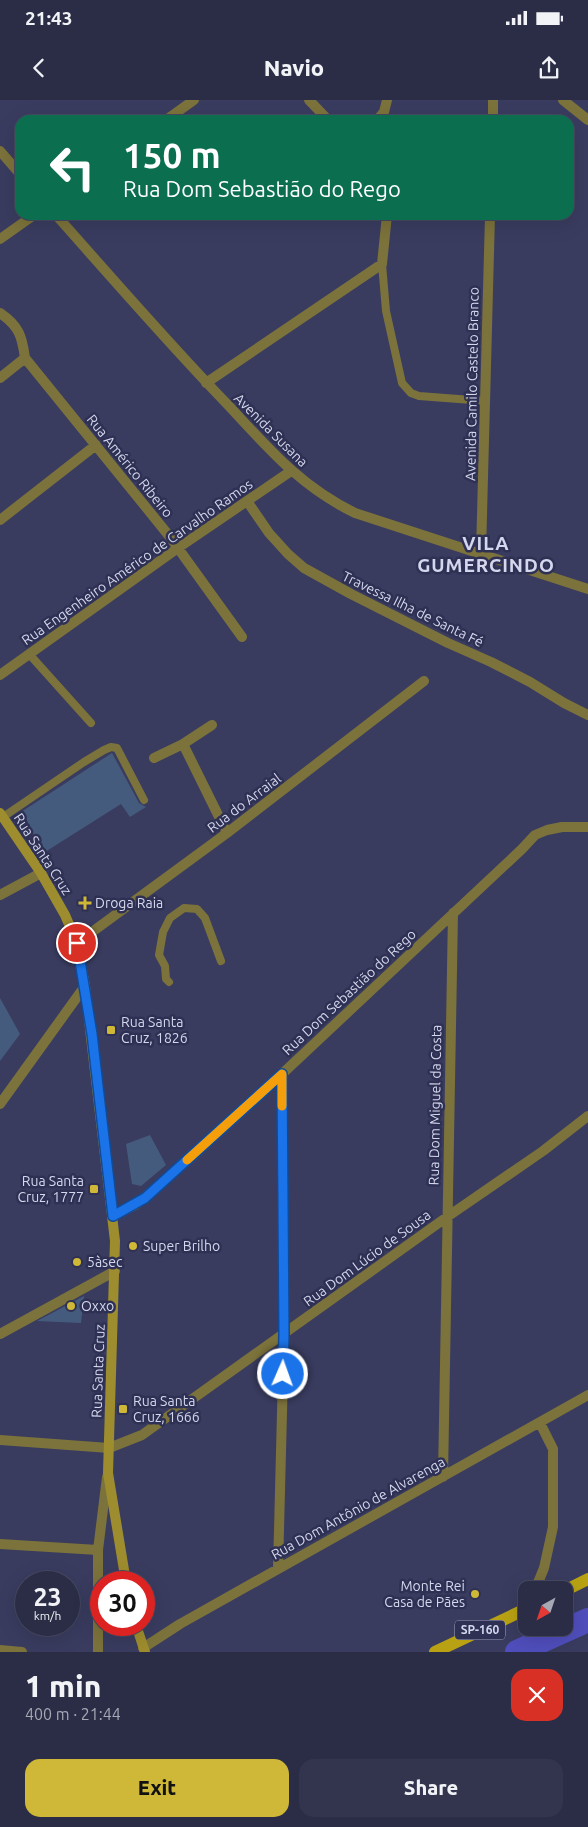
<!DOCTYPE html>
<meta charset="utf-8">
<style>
:root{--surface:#2b2d47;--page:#33354e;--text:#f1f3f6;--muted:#a6a8b4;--line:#474960;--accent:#cfb837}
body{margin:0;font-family:Ubuntu,sans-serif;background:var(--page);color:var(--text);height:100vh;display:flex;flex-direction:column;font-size:19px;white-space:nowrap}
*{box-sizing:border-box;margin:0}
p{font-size:16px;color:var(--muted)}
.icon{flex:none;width:28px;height:28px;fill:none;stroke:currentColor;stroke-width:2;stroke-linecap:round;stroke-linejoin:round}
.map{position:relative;height:1552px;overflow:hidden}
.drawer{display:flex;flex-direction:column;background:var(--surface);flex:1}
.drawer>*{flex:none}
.top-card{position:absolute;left:15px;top:15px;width:559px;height:105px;border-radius:15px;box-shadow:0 5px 20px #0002,0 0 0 1px var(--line);background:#0b6e4f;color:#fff;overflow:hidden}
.needle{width:32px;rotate:220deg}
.fabs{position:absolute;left:518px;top:1481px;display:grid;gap:10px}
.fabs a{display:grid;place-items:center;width:55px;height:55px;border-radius:10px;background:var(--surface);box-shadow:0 5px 20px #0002,0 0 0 1px var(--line);font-size:25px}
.speed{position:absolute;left:15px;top:1471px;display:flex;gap:10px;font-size:25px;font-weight:700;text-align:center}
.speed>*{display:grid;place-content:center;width:65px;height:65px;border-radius:50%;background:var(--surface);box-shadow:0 5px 20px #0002,0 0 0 1px var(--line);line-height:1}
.speed small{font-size:12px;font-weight:400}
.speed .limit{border:8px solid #d22;background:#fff;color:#111}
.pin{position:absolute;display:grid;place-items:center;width:42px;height:42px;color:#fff;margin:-21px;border:2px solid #fff;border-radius:50%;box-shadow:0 1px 5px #0007}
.me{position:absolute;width:55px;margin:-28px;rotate:2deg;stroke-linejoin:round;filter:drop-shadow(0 0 4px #0008)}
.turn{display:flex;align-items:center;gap:18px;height:105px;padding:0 25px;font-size:22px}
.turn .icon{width:65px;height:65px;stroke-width:2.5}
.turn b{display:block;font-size:35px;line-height:42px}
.round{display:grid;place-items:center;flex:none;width:52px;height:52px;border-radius:15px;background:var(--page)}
.summary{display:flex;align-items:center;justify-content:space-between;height:85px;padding:0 25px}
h1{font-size:30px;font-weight:800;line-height:38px}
.primary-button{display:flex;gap:10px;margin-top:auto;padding:10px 25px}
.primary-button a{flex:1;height:58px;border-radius:15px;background:var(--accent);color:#111;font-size:20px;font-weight:800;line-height:58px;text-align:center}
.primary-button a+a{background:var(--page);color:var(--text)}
.status{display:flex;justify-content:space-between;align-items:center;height:35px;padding:0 25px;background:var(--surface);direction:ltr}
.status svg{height:14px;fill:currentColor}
header{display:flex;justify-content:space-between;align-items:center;height:65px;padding:0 25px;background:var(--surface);font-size:22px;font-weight:800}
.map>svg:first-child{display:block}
</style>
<div class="status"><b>21:43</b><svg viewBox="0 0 49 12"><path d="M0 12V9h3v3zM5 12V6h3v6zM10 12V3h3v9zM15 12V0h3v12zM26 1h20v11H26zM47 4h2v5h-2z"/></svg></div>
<header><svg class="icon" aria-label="back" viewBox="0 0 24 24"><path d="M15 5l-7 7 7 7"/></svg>Navio<svg class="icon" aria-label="share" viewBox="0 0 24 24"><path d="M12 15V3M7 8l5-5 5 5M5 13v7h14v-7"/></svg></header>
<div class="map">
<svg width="588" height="1552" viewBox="0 0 588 1552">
<rect width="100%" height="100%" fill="#393c5f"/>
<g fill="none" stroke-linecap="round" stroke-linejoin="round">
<!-- river -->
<path stroke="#504ebc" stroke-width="24" d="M517,1552L588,1520"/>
</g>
<!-- building -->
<path fill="#455b7d" d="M112,653L139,703L146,707L130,717L121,704L45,752L18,714Z
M0,898L20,934L0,961Z
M150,1035L166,1065L141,1086L132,1084L126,1044Z
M84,1196L81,1223L37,1221Z"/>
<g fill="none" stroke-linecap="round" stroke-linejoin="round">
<!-- lane -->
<path stroke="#7c723b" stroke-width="8" d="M382,164L386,211L402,283L411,293L419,296L485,301
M30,555L91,623
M3,717L84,662L104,650L111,647L117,648L144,700
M169,882L166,879L165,866L159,855L163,832L170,818L184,808L197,809L205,818L221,861"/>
<!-- street -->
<path stroke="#7c723b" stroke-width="10" d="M309,0L328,20
M563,0L588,20
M166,20L194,0
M377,20L384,12L387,0
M493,20V0
M0,51L20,74
M56,115C113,179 169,244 229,306C269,349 301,387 355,413L588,489
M0,139L34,115
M0,213C19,226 22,236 25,258L170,437L242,537
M0,278L25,258
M206,283L382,164L387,115
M247,401L269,433L288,454L304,468L351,494L448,543L491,562L530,582L564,603L588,615
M0,420L96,345
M481,453L490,115
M0,575L178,448L291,371
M183,644L227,733
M154,658L183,644L212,625
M0,795L41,773
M77,843L227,733L424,581
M0,1004L85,886
M113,1116L135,1105L155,1089L282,974L522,749L535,735L547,730L562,727H588
M0,1234L115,1171
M0,1340L109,1348L142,1335L447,1117L543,1051L588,1016
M443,1377L453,813
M0,1444L98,1450
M278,1469L284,1234L282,974
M535,1490L544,1468L553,1427V1349L540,1323
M143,1548L180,1524L588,1295
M0,1550L22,1552
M98,1552V1450L107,1377"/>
<!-- secondary -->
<path stroke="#9e8d2e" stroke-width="10" d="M0,713L41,773L65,815L77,843L85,886L115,1141L108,1373L126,1482
M136,1525L145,1552"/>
<!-- primary -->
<path stroke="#b8a213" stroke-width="12" d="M564,1491L588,1479
M435,1552L526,1509"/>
</g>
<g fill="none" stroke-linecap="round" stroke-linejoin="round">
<!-- route casing -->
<g stroke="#114b97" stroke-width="12">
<path id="route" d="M77,843L92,934L113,1116L145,1098L282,974L284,1234L283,1274"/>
</g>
<!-- route -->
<use href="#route" stroke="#1a73e8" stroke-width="9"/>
<!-- slow -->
<path stroke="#f59e0b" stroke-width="9" d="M187,1060L282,974V1006"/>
</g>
<!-- markers -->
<g fill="#cfb837" stroke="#2f3154" stroke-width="2">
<path d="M82.5 795.5h5v5h5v5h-5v5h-5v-5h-5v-5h5z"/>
<rect x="106" y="925" width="10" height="10" rx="2.5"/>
<rect x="89" y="1084" width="10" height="10" rx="2.5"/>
<circle cx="133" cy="1146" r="5"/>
<circle cx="77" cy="1162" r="5"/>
<circle cx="71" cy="1206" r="5"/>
<rect x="118" y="1304" width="10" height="10" rx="2.5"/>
<circle cx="475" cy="1494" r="5"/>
</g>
<g text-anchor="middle" stroke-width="5" stroke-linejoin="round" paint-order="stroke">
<!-- shield labels -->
<rect fill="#2f3154" stroke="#a2a5bf" stroke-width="1" x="455" y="1520.5" width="50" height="19" rx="4"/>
<g font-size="12" font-weight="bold" fill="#d4d7ed">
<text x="480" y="1534">SP-160</text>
</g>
<!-- street labels -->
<g font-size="14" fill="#d4d7ed" stroke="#2f3154">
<text transform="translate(472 284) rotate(-89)" y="5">Avenida Camilo Castelo Branco</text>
<text transform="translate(271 330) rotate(45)" y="5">Avenida Susana</text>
<text transform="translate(130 366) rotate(51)" y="5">Rua Américo Ribeiro</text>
<text transform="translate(137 462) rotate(-35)" y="5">Rua Engenheiro Américo de Carvalho Ramos</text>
<text transform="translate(413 509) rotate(26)" y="5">Travessa Ilha de Santa Fé</text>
<text transform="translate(244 703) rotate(-37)" y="5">Rua do Arraial</text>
<text transform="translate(43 754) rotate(57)" y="5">Rua Santa Cruz</text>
<text transform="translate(349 892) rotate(-43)" y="5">Rua Dom Sebastião do Rego</text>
<text transform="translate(435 1005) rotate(-89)" y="5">Rua Dom Miguel da Costa</text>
<text transform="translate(367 1158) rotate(-36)" y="5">Rua Dom Lúcio de Sousa</text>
<text transform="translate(98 1271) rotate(-88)" y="5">Rua Santa Cruz</text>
<text transform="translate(358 1408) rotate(-29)" y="5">Rua Dom Antônio de Alvarenga</text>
</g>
<!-- poi labels -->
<g font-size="14" fill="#d4d7ed" stroke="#2f3154" text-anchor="start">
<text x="95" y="808">Droga Raia</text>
<text x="121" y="927">Rua Santa<tspan x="121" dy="16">Cruz, 1826</tspan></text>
<text x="84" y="1086" text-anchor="end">Rua Santa<tspan x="84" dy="16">Cruz, 1777</tspan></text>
<text x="143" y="1151">Super Brilho</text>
<text x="87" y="1167">5àsec</text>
<text x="81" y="1211">Oxxo</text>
<text x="133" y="1306">Rua Santa<tspan x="133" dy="16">Cruz, 1666</tspan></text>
<text x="465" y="1491" text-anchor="end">Monte Rei<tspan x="465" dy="16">Casa de Pães</tspan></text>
</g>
<!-- district labels -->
<g font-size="19" font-weight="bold" letter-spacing="1" fill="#d4d7ed" stroke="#2f3154">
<text x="486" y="450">VILA<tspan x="486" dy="22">GUMERCINDO</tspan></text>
</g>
</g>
</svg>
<div class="fabs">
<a><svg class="needle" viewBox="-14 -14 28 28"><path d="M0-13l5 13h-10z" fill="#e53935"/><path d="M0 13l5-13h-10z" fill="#a6a8b4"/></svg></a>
</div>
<div class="speed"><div>23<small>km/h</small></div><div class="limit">30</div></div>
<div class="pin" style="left:77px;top:843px;background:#d93025"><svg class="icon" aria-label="arrive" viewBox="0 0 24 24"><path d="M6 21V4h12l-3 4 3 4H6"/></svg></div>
<svg class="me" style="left:283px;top:1274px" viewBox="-20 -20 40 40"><circle r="17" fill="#1a73e8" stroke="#fff" stroke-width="3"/><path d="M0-11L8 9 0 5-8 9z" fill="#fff"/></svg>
<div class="top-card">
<div class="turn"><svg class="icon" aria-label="left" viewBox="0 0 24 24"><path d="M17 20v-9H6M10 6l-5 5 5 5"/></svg><div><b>150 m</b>Rua Dom Sebastião do Rego</div></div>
</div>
</div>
<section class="drawer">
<div class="summary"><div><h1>1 min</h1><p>400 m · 21:44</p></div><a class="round" style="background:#d93025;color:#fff"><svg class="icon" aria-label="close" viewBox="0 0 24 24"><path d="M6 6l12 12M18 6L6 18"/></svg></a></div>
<div class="primary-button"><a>Exit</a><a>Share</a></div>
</section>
